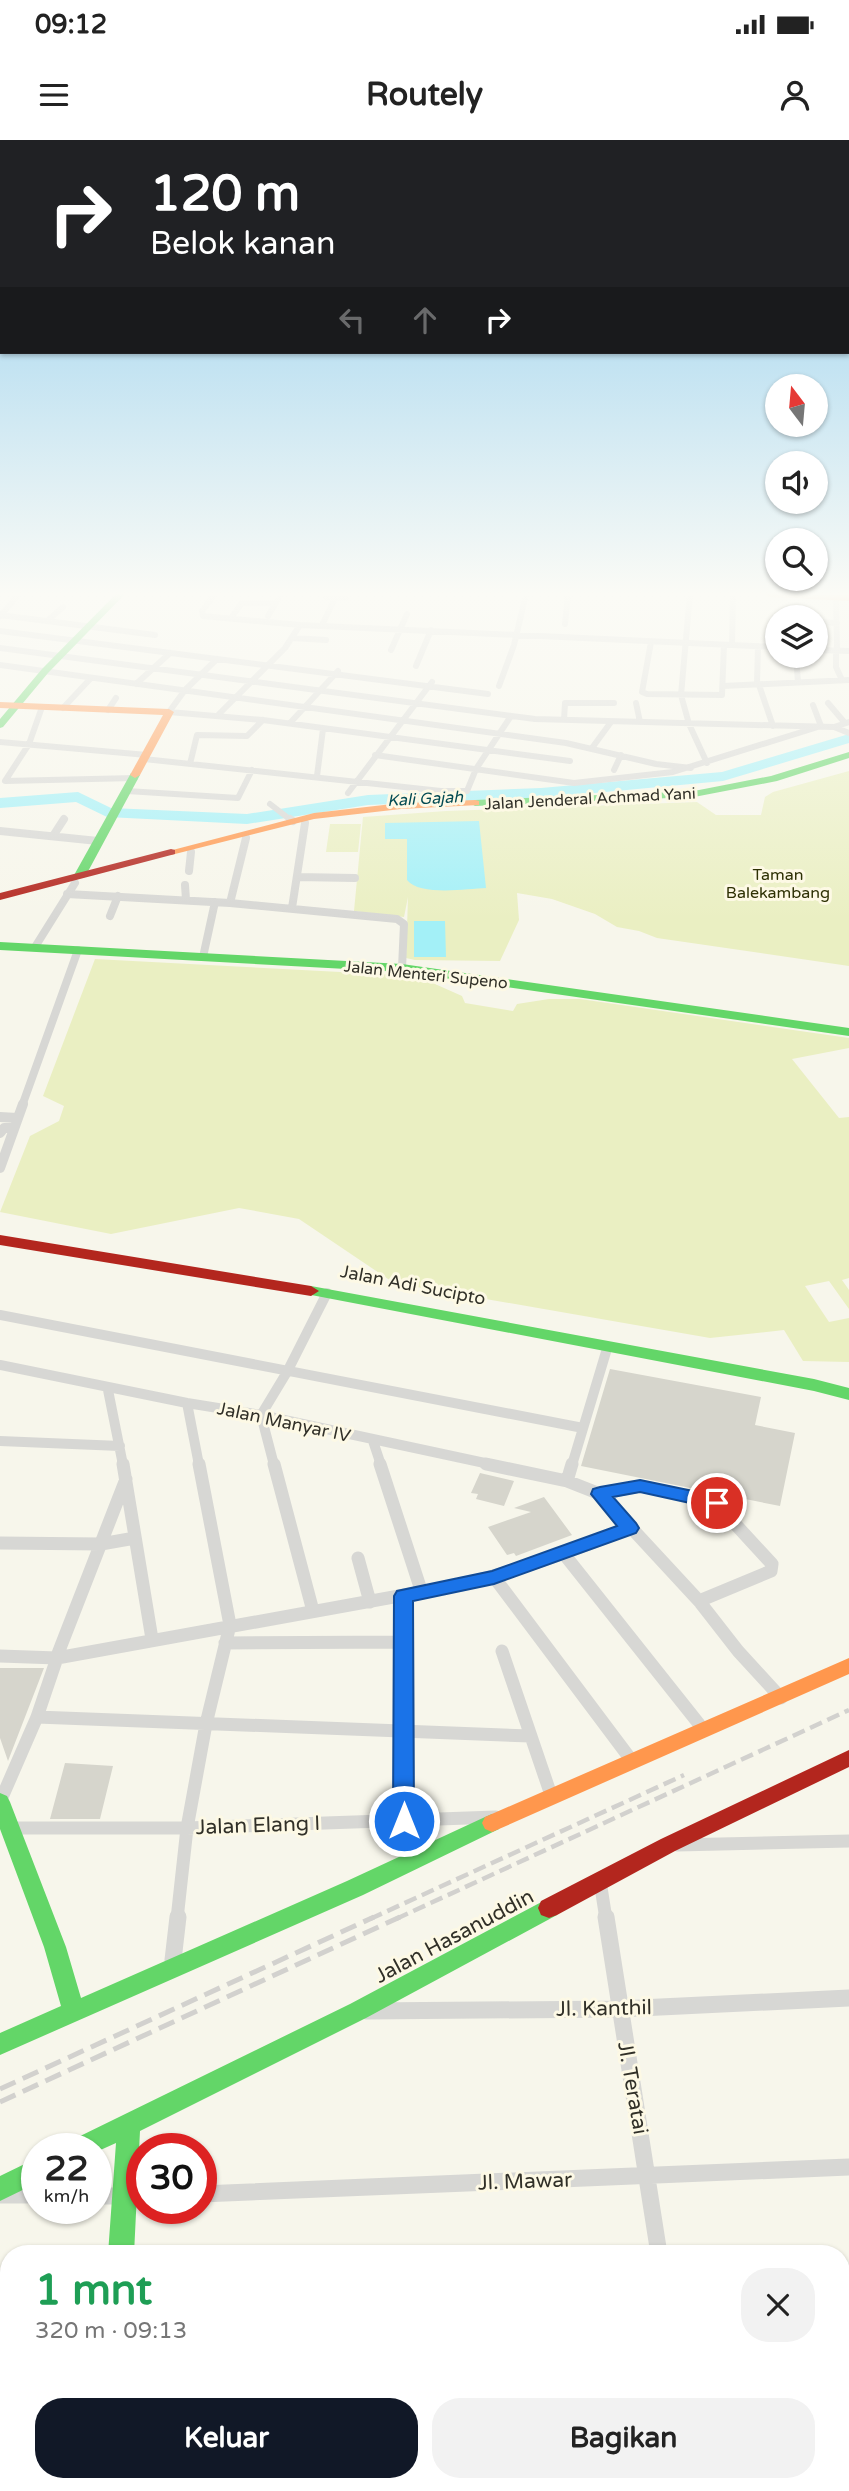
<!DOCTYPE html>
<html lang="id">
<meta charset="utf-8">
<style>
:root{--surface:#fff;--page:#f2f2f2;--text:#222;--muted:#767676;--accent:#111827}
body{margin:0;font-family:"Varela Round",sans-serif;background:var(--page);color:var(--text);height:100vh;display:flex;flex-direction:column;font-size:26px;white-space:nowrap}
*{box-sizing:border-box;margin:0}
p{font-size:23px;color:var(--muted)}
.icon{flex:none;width:38px;height:38px;fill:none;stroke:currentColor;stroke-width:2;stroke-linecap:round;stroke-linejoin:round}
.map{position:relative;flex:1;overflow:hidden}
.drawer{position:absolute;left:0px;top:2105px;width:850px;height:247px;display:flex;flex-direction:column;background:var(--surface);border-radius:28px 28px 0 0;box-shadow:0 2px 5px #0004}
.drawer>*{flex:none}
.guide{position:absolute;left:0px;top:0px;width:850px;height:214px;box-shadow:0 2px 5px #0004;background:#202124;color:#fff;overflow:hidden}
.needle{width:46px;rotate:344deg}
.fabs{position:absolute;left:765px;top:234px;display:grid;gap:14px}
.fabs a{display:grid;place-items:center;width:63px;height:63px;border-radius:50%;background:var(--surface);box-shadow:0 2px 5px #0004;font-size:35px}
.speed{position:absolute;left:21px;top:1993px;display:flex;gap:14px;font-size:35px;font-weight:700;text-align:center}
.speed>*{display:grid;place-content:center;width:91px;height:91px;border-radius:50%;background:var(--surface);box-shadow:0 2px 5px #0004;line-height:1}
.speed small{font-size:18px;font-weight:400}
.speed .limit{border:10px solid #d22;background:#fff;color:#111}
.pin{position:absolute;display:grid;place-items:center;width:60px;height:60px;color:#fff;margin:-30px;border:4px solid #fff;border-radius:50%;box-shadow:0 2px 7px #0007}
.me{position:absolute;width:77px;margin:-38px;rotate:0deg;stroke-linejoin:round;filter:drop-shadow(0 0 5px #0008)}
.turn{display:flex;align-items:center;gap:24px;height:147px;padding:0 35px;font-size:32px}
.turn .icon{width:91px;height:91px;stroke-width:2.5}
.turn b{display:block;font-size:49px;line-height:60px}
.lanes{display:flex;align-items:center;height:66px;padding:0 35px;background:#0003;justify-content:center;gap:35px;direction:ltr}
.lanes .off{opacity:.35}
.round{display:grid;place-items:center;flex:none;width:74px;height:74px;border-radius:28px;background:var(--page)}
.headline{display:flex;align-items:center;justify-content:space-between;height:119px;padding:0 35px}
h1{font-size:42px;font-weight:700;line-height:52px;color:#1e9e55}
.action{display:flex;gap:14px;margin-top:auto;padding:14px 35px}
.action a{flex:1;height:80px;border-radius:28px;background:var(--accent);color:#fff;font-size:28px;font-weight:700;line-height:80px;text-align:center}
.action a+a{background:var(--page);color:var(--text)}
.status{display:flex;justify-content:space-between;align-items:center;height:49px;padding:0 35px;background:var(--surface);direction:ltr}
.status svg{height:19px;fill:currentColor}
header{display:flex;justify-content:space-between;align-items:center;height:91px;padding:0 35px;background:var(--surface);font-size:32px;font-weight:700}
.map>svg:first-child{display:block}
</style>
<div class="status"><b>09:12</b><svg viewBox="0 0 49 12"><path d="M0 12V9h3v3zM5 12V6h3v6zM10 12V3h3v9zM15 12V0h3v12zM26 1h20v11H26zM47 4h2v5h-2z"/></svg></div>
<header><svg class="icon" aria-label="menu" viewBox="0 0 24 24"><path d="M4 6h16M4 12h16M4 18h16"/></svg>Routely<svg class="icon" aria-label="person" viewBox="0 0 24 24"><circle cx="12" cy="8" r="4"/><path d="M4 21q1-7 8-7t8 7"/></svg></header>
<div class="map">
<svg width="849" height="2351" viewBox="0 0 849 2351">
<rect width="100%" height="100%" fill="#f7f6eb"/>
<!-- green -->
<path fill="#eaefc2" d="M849,631V826L657,798L639,791L617,787L595,774L552,759L517,753L519,780L500,821L415,820L406,818L408,757L404,777L354,771L363,677L446,671L697,662L716,675H761L765,657L773,652Z
M330,684H361L358,712H326Z
M95,819L417,836L462,856L465,863L513,871L517,864L549,859H580L849,898V908L792,919L839,978L849,977V1138L842,1140L849,1150V1169L829,1141L805,1146L829,1182L849,1178V1222L803,1221L784,1190L710,1198L394,1143L299,1079L239,1068L111,1094L0,1072L30,996L59,981L64,966L43,956Z"/>
<!-- water -->
<path fill="#a3f0f7" d="M479,681L486,748C466,749 419,756 407,740V699H385V683Z
M414,781H445L446,817H414Z"/>
<g fill="none" stroke-linecap="round" stroke-linejoin="round">
<!-- river -->
<path fill="#a3f0f7" fill-rule="evenodd" d="M849,594V603L723,641L541,658L368,665L247,684L107,677L76,662L0,668V658L78,652L111,668L247,674L368,655L541,648L722,632Z"/>
</g>
<!-- building -->
<path fill="#d6d5cc" d="M610,1229L761,1257L755,1285L795,1293L780,1366L581,1326Z
M480,1333L514,1341L504,1366L476,1359L478,1354L471,1353Z
M544,1357L572,1395L516,1416L514,1413L507,1415L488,1387L531,1372L514,1368Z
M0,1528H44L8,1621L0,1598Z
M65,1623L113,1626L100,1679H50Z"/>
<g fill="none" stroke-linecap="round" stroke-linejoin="round">
<!-- street-far4 -->
<path stroke="#d7d7d4" stroke-width="6" d="M215,454L202,471L203,476L300,485
M690,454L681,555L689,584L707,623
M326,457L346,458
M836,457L837,509
M0,475L155,495
M233,475L242,463H275
M0,476L19,454
M268,476L281,454
M47,481L63,467
M819,482L837,483
M323,483L337,454
M565,484L568,454
M0,491L488,554
M292,498L326,500
M651,502L642,552L647,554L722,555L724,505
M732,505L733,454
M0,508L535,579L834,587
M391,510L407,474
M816,510L849,511
M836,511V527L842,540
M796,516L798,542
M0,525L566,603L656,624L691,628
M416,526L431,490
M757,543L758,506
M136,544L170,513
M759,545L773,586
M499,546L514,505L526,454
M723,546L849,540
M636,563L640,582
M828,563L845,583
M42,567L29,604L5,641L135,638
M63,568L91,538
M108,570L116,558
M169,572L263,580L570,621
M169,572L185,550L217,519
M219,574L285,508L300,485L777,507
M564,580L565,563H614
M849,582L834,587L849,593
M290,583L338,531
M0,602L147,615
M592,608L611,582
M375,615L574,643L673,632L821,586L813,565
M144,619L441,651H467
M190,624L197,595L247,596L263,580
M614,630L621,615
M317,636L323,589
M127,651L238,658L252,630
M467,651L476,629L511,576
M348,653L432,542
M270,664L292,681"/>
<!-- street-far3 -->
<path stroke="#d7d7d4" stroke-width="8" d="M290,679L293,681
M0,691L98,701
M53,696L64,679
M189,731L191,712
M297,737L355,738
M185,745L186,760
M67,754L230,763L397,779L404,784L402,828
M230,763L246,698
M292,768L305,683
M110,776L118,756
M35,807L75,743
M203,817L215,762
M22,966L78,810"/>
<!-- street-far2 -->
<path stroke="#d7d7d4" stroke-width="10" d="M0,977L17,978
M0,993L4,988H14
M0,1028L23,964
M0,1175L583,1288
M0,1225L187,1263L261,1275L494,1325
M108,1250L123,1325
M187,1263L199,1325
M0,1301L120,1306
M373,1301L381,1325
M274,1325L261,1275L287,1232L327,1153
M572,1325L606,1212"/>
<!-- street-far1 -->
<path stroke="#d7d7d4" stroke-width="13" d="M123,1324L152,1499
M274,1324L313,1471
M380,1324L422,1453
M486,1324L567,1341L600,1354L699,1461L738,1511L781,1558
M567,1341L572,1324
M600,1354L640,1346L714,1361L772,1424L771,1431L699,1461
M0,1403L101,1404L135,1398
M564,1414L699,1584
M358,1418L370,1462
M494,1437L632,1621
M404,1456V1681
M225,1503L404,1502
M502,1511L551,1655
M0,1516L57,1518L454,1446C515,1432 572,1411 630,1388
M57,1516L126,1339
M37,1577L530,1596
M0,1662L37,1577L57,1518
M10,1688H187L496,1677
M677,1705L849,1701
M600,1741L606,1779
M177,1779L187,1688L206,1584L230,1485L199,1324"/>
<!-- street -->
<path stroke="#d7d7d4" stroke-width="17" d="M606,1777L659,2114
M173,1820L178,1777
M366,1871L619,1869L849,1858
M201,2054L849,2027
M0,2055H37
M96,2056H142
M695,2343L696,2351"/>
<!-- fast -->
<path fill="#63d668" fill-rule="evenodd" d="M116,454H125L48,533L3,587L0,588V579L42,529Z
M849,612V618L777,641L694,657L475,666L470,663L475,660L694,651L771,636Z
M131,633L140,635L85,737L75,739L73,737Z
M0,802L402,824L849,888V896L402,832L0,810Z
M311,1146L814,1239L849,1248V1260L814,1251L306,1154L303,1151L306,1148Z
M0,1653L7,1656L10,1662L66,1807L81,1858L347,1741L485,1677L492,1674L499,1677L502,1683L499,1689L363,1755L0,1915V1893L61,1866L44,1807L0,1689Z
M549,1758L557,1761L560,1768L557,1775L366,1878L140,1991L134,2114H108L116,2003L96,2012V2009H66L70,2001L350,1864Z
M37,2018V2043L0,2061V2036Z
M0,2259H9V2285H0Z"/>
<!-- slow -->
<path fill="#ff974d" fill-rule="evenodd" d="M765,454L849,455V461L769,457Z
M0,562L169,569L174,572L140,635L135,638L130,635L163,575L0,568Z
M475,660L479,661V665L401,669L314,679L171,715L165,712L314,673L401,663Z
M849,1518V1534L499,1689L492,1692L485,1689L482,1683L485,1677Z
M842,2226H849V2252H842Z
M90,2343H118V2351H90Z"/>
<!-- jam -->
<path fill="#b3261e" fill-rule="evenodd" d="M171,709L175,710V714L0,760V753Z
M0,1095L311,1146L319,1151L311,1156L0,1105Z
M849,1610V1627L675,1711L557,1775L549,1778L541,1775L538,1768L541,1761L661,1699Z"/>
<!-- rail-far1 -->
<path stroke="#d2d1ce" stroke-width="4.5" stroke-dasharray="13 6" stroke-linecap="butt" d="M370,1779L684,1635
M396,1779L849,1570"/>
<!-- rail -->
<path stroke="#d2d1ce" stroke-width="5" stroke-dasharray="17 8" stroke-linecap="butt" d="M0,1949L374,1777
M0,1962L400,1777"/>
</g>
<!-- sky -->
<linearGradient id="sky" x2="0" y2="1"><stop stop-color="#8cccee"/><stop offset="0.58" stop-color="#fbfbf6"/><stop offset="1" stop-color="#fbfbf6" stop-opacity="0"/></linearGradient>
<rect width="849" height="783" fill="url(#sky)"/>
<!-- route -->
<path fill="#1a73e8" stroke="#114b97" stroke-width="2" d="M640,1340L717,1356L723,1358L726,1363L723,1367L717,1369L640,1352L613,1357L636,1383L639,1388L636,1393L494,1444L413,1461L414,1681L411,1687L404,1689L396,1687L393,1681L394,1456L397,1451L492,1431L617,1386L591,1354L593,1349L600,1347Z"/>
<g text-anchor="middle" stroke-width="6" stroke-linejoin="round" paint-order="stroke">
<!-- far-water labels -->
<g font-size="16" font-style="italic" fill="#034b53" stroke="#fdf9e5">
<text transform="translate(425 658) rotate(-3)" y="6">Kali Gajah</text>
</g>
<!-- far-street labels -->
<g font-size="16" fill="#313028" stroke="#fdf9e5">
<text transform="translate(590 658) rotate(-3)" y="6">Jalan Jenderal Achmad Yani</text>
<text transform="translate(426 834) rotate(6)" y="6">Jalan Menteri Supeno</text>
</g>
<!-- far-park labels -->
<g font-size="16" fill="#2e3104" stroke="#fdf9e5">
<text x="778" y="740">Taman<tspan x="778" dy="18">Balekambang</tspan></text>
</g>
<!-- street labels -->
<g font-size="18" fill="#313028" stroke="#fdf9e5">
<text transform="translate(413 1145) rotate(11)" y="6">Jalan Adi Sucipto</text>
<text transform="translate(284 1282) rotate(12)" y="6">Jalan Manyar IV</text>
</g>
<!-- near-street labels -->
<g font-size="21" fill="#313028" stroke="#fdf9e5">
<text transform="translate(258 1685) rotate(-2)" y="7">Jalan Elang I</text>
<text transform="translate(454 1796) rotate(-28)" y="7">Jalan Hasanuddin</text>
<text transform="translate(604 1868) rotate(-1)" y="7">Jl. Kanthil</text>
<text transform="translate(633 1948) rotate(80)" y="7">Jl. Teratai</text>
<text transform="translate(525 2041) rotate(-2)" y="7">Jl. Mawar</text>
</g>
</g>
</svg>
<div class="fabs">
<a><svg class="needle" viewBox="-14 -14 28 28"><path d="M0-13l5 13h-10z" fill="#e53935"/><path d="M0 13l5-13h-10z" fill="#767676"/></svg></a>
<a><svg class="icon" aria-label="sound" viewBox="0 0 24 24"><path d="M4 9h4l5-4v14l-5-4H4zM17 9q2 3 0 6"/></svg></a>
<a><svg class="icon" aria-label="search" viewBox="0 0 24 24"><circle cx="10" cy="10" r="6"/><path d="M15 15l6 6"/></svg></a>
<a><svg class="icon" aria-label="layers" viewBox="0 0 24 24"><path d="M12 4l9 5-9 5-9-5zM3 14l9 5 9-5"/></svg></a>
</div>
<div class="speed"><div>22<small>km/h</small></div><div class="limit">30</div></div>
<div class="pin" style="left:717px;top:1363px;background:#d93025"><svg class="icon" aria-label="arrive" viewBox="0 0 24 24"><path d="M6 21V4h12l-3 4 3 4H6"/></svg></div>
<svg class="me" style="left:404px;top:1681px" viewBox="-20 -20 40 40"><circle r="17" fill="#1a73e8" stroke="#fff" stroke-width="3"/><path d="M0-11L8 9 0 5-8 9z" fill="#fff"/></svg>
<div class="guide">
<div class="turn"><svg class="icon" aria-label="right" viewBox="0 0 24 24"><path d="M7 20v-9h11M14 6l5 5-5 5"/></svg><div><b>120 m</b>Belok kanan</div></div>
<div class="lanes"><svg class="icon off" aria-label="left" viewBox="0 0 24 24"><path d="M17 20v-9H6M10 6l-5 5 5 5"/></svg><svg class="icon off" aria-label="ahead" viewBox="0 0 24 24"><path d="M12 20V5M6 11l6-6 6 6"/></svg><svg class="icon" aria-label="right" viewBox="0 0 24 24"><path d="M7 20v-9h11M14 6l5 5-5 5"/></svg></div>
</div>
<section class="drawer">
<div class="headline"><div><h1>1 mnt</h1><p>320 m · 09:13</p></div><a class="round"><svg class="icon" aria-label="close" viewBox="0 0 24 24"><path d="M6 6l12 12M18 6L6 18"/></svg></a></div>
<div class="action"><a>Keluar</a><a>Bagikan</a></div>
</section>
</div>
